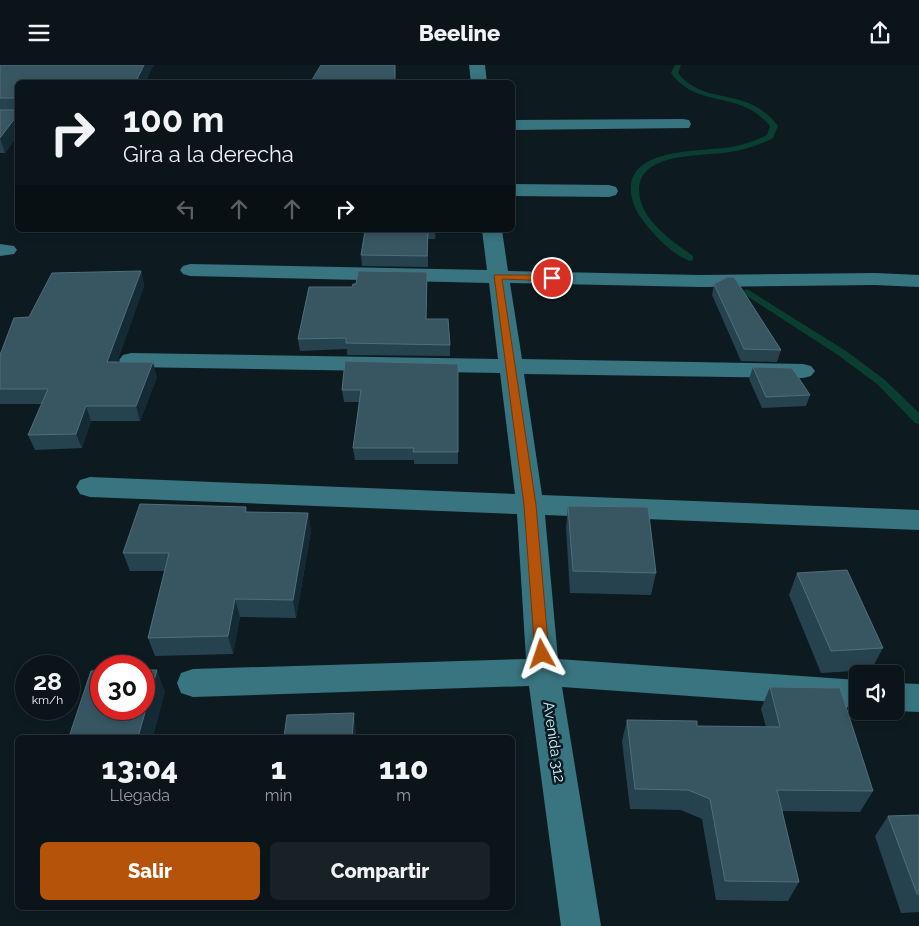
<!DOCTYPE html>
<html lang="es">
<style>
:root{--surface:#0a1419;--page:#182126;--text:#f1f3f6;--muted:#999ea2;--line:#2a3338;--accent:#b45309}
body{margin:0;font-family:Raleway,sans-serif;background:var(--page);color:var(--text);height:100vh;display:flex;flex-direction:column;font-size:19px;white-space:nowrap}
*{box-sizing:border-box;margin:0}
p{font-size:16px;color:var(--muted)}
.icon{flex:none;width:28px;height:28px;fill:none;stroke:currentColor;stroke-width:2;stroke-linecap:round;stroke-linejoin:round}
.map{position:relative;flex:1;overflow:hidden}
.sheet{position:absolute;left:15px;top:670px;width:500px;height:175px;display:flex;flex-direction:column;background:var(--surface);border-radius:8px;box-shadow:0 2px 8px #0003,0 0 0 1px var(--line)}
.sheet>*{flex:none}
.top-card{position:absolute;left:15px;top:15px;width:500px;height:152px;border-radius:8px;box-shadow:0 2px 8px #0003,0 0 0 1px var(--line);background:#0a1419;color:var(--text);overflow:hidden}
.fabs{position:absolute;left:849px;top:600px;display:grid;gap:10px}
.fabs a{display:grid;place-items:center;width:55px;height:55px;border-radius:8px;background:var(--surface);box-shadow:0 2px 8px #0003,0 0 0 1px var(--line);font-size:25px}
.speed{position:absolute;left:15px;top:590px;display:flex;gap:10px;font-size:25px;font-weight:700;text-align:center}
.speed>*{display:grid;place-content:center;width:65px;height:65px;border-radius:50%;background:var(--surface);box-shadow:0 2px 8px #0003,0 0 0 1px var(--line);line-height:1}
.speed small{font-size:12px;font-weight:400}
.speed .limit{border:8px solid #d22;background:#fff;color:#111}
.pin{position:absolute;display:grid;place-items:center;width:42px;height:42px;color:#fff;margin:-21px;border:2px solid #fff;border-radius:50%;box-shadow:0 1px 5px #0007}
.me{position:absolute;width:55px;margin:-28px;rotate:355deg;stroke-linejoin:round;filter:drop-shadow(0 0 4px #0008)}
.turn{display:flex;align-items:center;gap:18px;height:105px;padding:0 25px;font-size:22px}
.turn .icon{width:65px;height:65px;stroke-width:2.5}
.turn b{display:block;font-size:35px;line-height:42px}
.lanes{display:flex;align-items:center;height:48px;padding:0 25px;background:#0003;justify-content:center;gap:25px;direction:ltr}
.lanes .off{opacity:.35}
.eta{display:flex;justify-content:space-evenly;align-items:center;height:85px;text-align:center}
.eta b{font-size:30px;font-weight:800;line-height:35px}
.primary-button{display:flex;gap:10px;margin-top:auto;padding:10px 25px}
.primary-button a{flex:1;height:58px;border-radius:8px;background:var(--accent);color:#fff;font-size:20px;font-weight:800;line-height:58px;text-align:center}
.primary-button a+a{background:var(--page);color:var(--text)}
header{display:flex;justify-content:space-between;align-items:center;height:65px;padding:0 25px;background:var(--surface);font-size:22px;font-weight:800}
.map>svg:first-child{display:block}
</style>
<header><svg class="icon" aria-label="menu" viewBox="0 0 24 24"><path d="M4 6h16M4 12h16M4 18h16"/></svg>Beeline<svg class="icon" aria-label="share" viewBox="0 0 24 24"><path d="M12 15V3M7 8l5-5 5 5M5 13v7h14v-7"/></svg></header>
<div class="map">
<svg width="919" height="861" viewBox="0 0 919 861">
<rect width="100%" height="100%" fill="#0d1b21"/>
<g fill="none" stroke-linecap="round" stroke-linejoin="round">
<!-- stream -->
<path fill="#093e31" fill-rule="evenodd" d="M675,0H681L678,8C706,43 746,19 778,61L773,73C759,80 745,85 729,87C702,92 640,86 639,125C639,154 672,176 693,191V195L690,196C673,191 649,165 639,150C634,141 630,131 631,121C634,82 703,87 731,82C743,80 755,76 767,70L770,61C740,24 698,45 671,8Z
M747,224L846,286L885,315L919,348V359L915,358L877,319L838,290L744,229L742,227Z"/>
<!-- minor -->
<path fill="#387580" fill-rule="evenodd" d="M469,0H485L487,18H471Z
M683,54L689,55L691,59L689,63L512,65V55Z
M512,119L609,120L616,122L618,126L616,130L609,132L512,131Z
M482,165H502L508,206L700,210L875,208L919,210V222L875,220L700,222L510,218L522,294L803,299L811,301L815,306L811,311L803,313L524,309L542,430L919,445V465L545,450L558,594L858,615V643L562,622L601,861H561L529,621L193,632L181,628L177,618L181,608L193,604L526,594L517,449L90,432L80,429L76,422L80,415L90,412L515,429L500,308L131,302L123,300L119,295L123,290L131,288L498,294L489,218L190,211L183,209L180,205L183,201L190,199L487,205Z
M0,179L14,181L17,185L14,189L0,191Z
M895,618L919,619V647L895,646Z"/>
</g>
<!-- wall -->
<path fill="#26424f" d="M0,0L18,18V70L5,88H0Z
M395,0V18H310Z
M385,165H437L435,174H428V202L362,201L361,190Z
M141,206L144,221L117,297L157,312L140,356H91L82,383L35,385L28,370L42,339H0V290L29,252Z
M427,218L426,254L450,280V291L347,290V284L300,286L298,274L356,219Z
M714,219L781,285L777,297L741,296L712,230Z
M458,299V399H414V395H355L353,383L359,337H344L342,325Z
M753,302L810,330L806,341L762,343L749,314Z
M568,441L656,508L651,530L570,528L566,463Z
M246,442L247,447L308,448L311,466L296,553L240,552L233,589L155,591L148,573L165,506H130L123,488Z
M797,508L883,583L871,605L821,608L789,530Z
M770,622L873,726L860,747L782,746L799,817L788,836L716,835L702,754L681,745L630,744L622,676L627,655L697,661L766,662L761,644Z
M919,750V847L901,848L875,771L888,751Z"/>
<!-- shaded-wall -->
<path fill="#142b35" d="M144,0H154L145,18H135Z
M18,49V70L5,88L0,73Z
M434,165H437L435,174Z
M141,206L144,221L112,312L107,297Z
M153,297L157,312L140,356L136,341Z
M86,341L91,356L82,383L76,369Z
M308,448L311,466L296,553L293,535Z
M235,534L240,552L233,589L228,571Z
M157,605L165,627L153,672H138Z
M354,648L356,668V672H352Z"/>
<!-- building -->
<path fill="#385562" stroke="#4f6e7b" d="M0,0H144L135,18H18V49L0,73V45H15V33H0Z
M321,0H395V15H387V18H310Z
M385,165H428L427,191L361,190L365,166H385Z
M141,206L107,297H153L136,341H86L76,369L28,370L48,324H0V290L14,253L29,252L52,208Z
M358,206L427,207L426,254H448L450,280L346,278V273L298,274L309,222H352L353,219H356Z
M727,212H734L781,285L744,284L714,219Z
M345,296L458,299V387H413L414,383H353L361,325H342Z
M753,302L792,303L810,330L766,332Z
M140,439L246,442L245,447L308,448L293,535L235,534L228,571L148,573L169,488H123Z
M568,441L648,442L656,508L573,506Z
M847,505L883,583L831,586L797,508Z
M101,605V644H144V605H157L138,672H69L91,606Z
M770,622L840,623L873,726L777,725L799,817L725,816L710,734L688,725L635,724L627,655L697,656V661L780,662Z
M354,648L352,672H284L287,650Z
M919,750V829H917L888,751Z"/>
<!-- route -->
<path fill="#b45309" stroke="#753606" d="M494,210H552L557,213L552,216L502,214L536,440L549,589L542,594L535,589L524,440Z"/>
<g text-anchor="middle" stroke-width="5" stroke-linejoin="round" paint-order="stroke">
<!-- street labels -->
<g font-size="15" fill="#cdf3ff" stroke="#0d1b21">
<text transform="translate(554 677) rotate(82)" y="5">Avenida 312</text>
</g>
</g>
</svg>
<div class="fabs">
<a><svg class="icon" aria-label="sound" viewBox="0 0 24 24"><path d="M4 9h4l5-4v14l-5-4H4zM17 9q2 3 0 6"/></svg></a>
</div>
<div class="speed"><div>28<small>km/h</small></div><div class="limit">30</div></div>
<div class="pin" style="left:552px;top:213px;background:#d93025"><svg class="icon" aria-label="arrive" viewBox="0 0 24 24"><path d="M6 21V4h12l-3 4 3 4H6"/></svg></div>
<svg class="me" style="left:542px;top:589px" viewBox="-20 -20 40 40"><path d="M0-17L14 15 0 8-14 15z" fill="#b45309" stroke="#fff" stroke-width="4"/></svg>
<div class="top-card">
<div class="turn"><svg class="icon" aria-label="right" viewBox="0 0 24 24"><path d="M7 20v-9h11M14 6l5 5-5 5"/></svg><div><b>100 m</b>Gira a la derecha</div></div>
<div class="lanes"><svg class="icon off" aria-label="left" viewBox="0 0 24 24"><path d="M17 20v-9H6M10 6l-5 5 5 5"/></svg><svg class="icon off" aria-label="ahead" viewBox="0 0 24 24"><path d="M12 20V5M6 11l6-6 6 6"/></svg><svg class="icon off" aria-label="ahead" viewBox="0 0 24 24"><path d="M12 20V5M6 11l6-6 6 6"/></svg><svg class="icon" aria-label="right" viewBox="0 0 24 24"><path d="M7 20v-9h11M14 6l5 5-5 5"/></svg></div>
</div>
<section class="sheet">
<div class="eta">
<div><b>13:04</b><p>Llegada</p></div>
<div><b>1</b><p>min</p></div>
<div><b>110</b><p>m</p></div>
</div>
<div class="primary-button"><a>Salir</a><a>Compartir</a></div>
</section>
</div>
